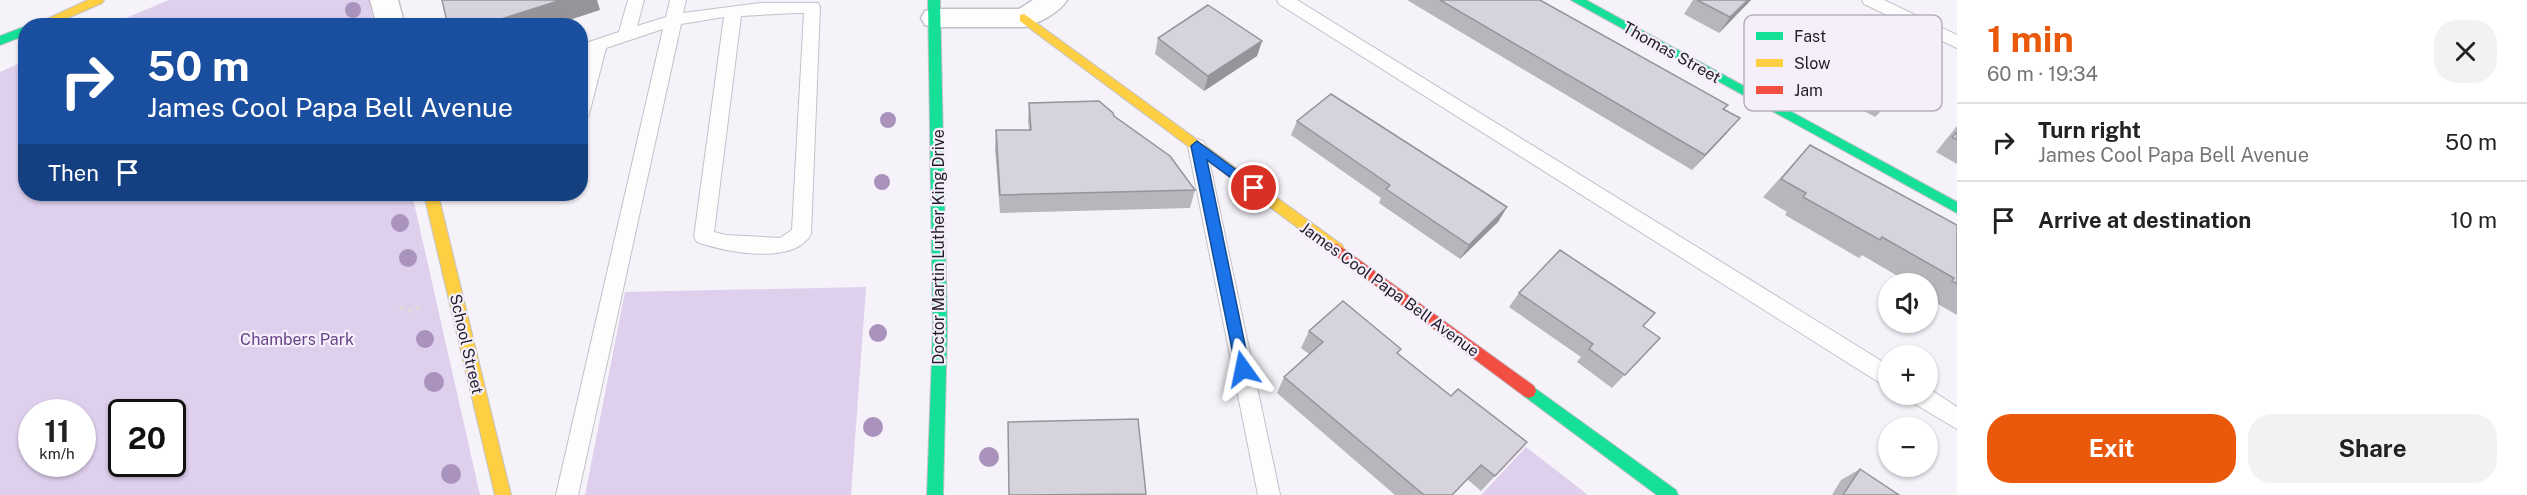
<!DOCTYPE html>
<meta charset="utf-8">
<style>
:root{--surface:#fff;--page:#f2f2f2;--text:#222;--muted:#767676;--line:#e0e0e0;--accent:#ea580c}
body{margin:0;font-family:"Public Sans",sans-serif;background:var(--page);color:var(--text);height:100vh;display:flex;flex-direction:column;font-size:22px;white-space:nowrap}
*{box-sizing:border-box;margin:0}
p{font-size:20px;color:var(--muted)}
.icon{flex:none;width:33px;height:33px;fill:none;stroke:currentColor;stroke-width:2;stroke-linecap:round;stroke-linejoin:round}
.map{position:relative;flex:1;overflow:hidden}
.side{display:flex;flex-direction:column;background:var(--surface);width:570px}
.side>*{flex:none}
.hud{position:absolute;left:18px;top:18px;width:570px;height:183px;border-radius:24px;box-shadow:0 2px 4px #0004;background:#1a4fa0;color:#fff;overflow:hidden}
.tools{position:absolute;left:1878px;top:273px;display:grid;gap:12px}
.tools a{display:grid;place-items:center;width:60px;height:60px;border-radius:50%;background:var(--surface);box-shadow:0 2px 4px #0004;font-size:30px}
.speed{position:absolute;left:18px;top:399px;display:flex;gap:12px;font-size:30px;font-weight:700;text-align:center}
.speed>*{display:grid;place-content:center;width:78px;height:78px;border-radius:50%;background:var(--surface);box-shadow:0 2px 4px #0004;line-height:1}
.speed small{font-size:15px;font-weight:400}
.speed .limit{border:3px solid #111;border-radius:9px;background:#fff;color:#111}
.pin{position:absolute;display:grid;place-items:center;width:51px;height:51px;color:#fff;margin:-26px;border:3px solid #fff;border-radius:50%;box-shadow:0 2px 6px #0007}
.me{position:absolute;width:66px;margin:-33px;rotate:348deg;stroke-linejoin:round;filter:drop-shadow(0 0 4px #0008)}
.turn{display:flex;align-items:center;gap:21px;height:126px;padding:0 30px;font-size:27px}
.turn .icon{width:78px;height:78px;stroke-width:2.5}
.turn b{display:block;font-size:42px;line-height:51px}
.then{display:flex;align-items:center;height:57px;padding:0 30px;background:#0003;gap:12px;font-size:22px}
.round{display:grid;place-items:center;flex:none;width:63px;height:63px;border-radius:24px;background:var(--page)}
.overview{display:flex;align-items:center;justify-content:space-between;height:102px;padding:0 30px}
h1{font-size:36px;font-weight:700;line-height:45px;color:var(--accent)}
.cta{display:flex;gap:12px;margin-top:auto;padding:12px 30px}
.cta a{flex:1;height:69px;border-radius:24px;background:var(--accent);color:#fff;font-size:24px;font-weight:700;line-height:69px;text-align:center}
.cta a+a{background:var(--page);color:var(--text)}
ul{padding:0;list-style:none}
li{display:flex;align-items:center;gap:18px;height:78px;padding:0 30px;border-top:2px solid var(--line)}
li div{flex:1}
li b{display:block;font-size:22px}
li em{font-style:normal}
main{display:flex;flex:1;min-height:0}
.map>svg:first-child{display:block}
</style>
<main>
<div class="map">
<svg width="1957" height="495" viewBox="0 0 1957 495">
<rect width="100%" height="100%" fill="#f5f2f9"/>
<!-- green -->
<path fill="#decfed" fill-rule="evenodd" d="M169,0H369L374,25H109Z
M25,61L26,194H412L480,495H0V72ZM82,412V464H32V412ZM172,412V464H122V412Z
M866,287L851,495H585L625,292Z
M1526,447L1588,495H1481Z"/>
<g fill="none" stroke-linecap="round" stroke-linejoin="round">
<!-- lane casing -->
<g stroke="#c4c0c9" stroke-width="2">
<path id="lane" d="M628,0H644L637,26L666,17L670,0H686L683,13L760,3H818L820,7L811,234C794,266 725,252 697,242L694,237L724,17L681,24L578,495H556L663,29L606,48L589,114L586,119L580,120V81L588,55L580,57V45L619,32ZM795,13H804L792,230L780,238L726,235L714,232L741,16Z
M1277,0H1297L1888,365V385L1880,383L1279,4Z
M1862,0H1884L1957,35V48L1864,4Z
M1197,139L1203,141L1206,146L1280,495H1258L1188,146L1191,141Z
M1928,388L1957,407V429L1910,401L1908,394H1928Z"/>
</g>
<!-- street casing -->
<g stroke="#c4c0c9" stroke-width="3">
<path id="street" d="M370,0H398L405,26H377Z
M1033,0H1067C1059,13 1039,23 1024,27H935L925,25L921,18L925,11L935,9H1019Z"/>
</g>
<!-- fast casing -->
<g stroke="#c4c0c9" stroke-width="2">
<path id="fast" d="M928,0H940L947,327L943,495H927L933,327Z
M1571,0H1586L1957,202V213Z
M26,26V35L0,45V36Z
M1529,384L1676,490L1678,495H1657L1524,396L1522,391L1524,386Z"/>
</g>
<!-- slow casing -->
<g stroke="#c4c0c9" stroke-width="2">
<path id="slow" d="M88,0H104L102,3L49,26H32Z
M1024,14L1342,245L1344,249L1342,253H1332L1020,21V15Z
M424,194H438L511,495H495Z"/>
</g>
<!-- jam casing -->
<g stroke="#c4c0c9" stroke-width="2">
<path id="jam" d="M1337,244L1534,386L1536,391L1534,396L1529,398L1524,396L1332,253L1330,249L1332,245Z"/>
</g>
<!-- path -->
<path stroke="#dcdadc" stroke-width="4" stroke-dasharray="4.5 4.5" stroke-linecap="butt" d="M399,308L409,311L421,306"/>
<!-- lane -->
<use href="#lane" fill="#fefdfe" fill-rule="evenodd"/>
<!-- street -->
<use href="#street" fill="#fefdfe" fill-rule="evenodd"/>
<!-- fast -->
<use href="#fast" fill="#16e098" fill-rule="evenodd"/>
<!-- slow -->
<use href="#slow" fill="#ffcf43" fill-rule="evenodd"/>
<!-- jam -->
<use href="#jam" fill="#f24e42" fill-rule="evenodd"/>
</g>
<!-- trees -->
<g fill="#a992bb">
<circle cx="353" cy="10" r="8"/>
<circle cx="888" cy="120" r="8"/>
<circle cx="882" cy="182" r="8"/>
<circle cx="400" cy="223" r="9"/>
<circle cx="408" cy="258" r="9"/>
<circle cx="878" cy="333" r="9"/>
<circle cx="425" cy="339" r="9"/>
<circle cx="434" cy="382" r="10"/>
<circle cx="873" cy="427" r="10"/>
<circle cx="989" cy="457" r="10"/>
<circle cx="451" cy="474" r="10"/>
</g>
<!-- wall -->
<path fill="#b9b5bd" d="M1407,0H1540L1728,105L1724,109L1727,133L1692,170Z
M1693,0H1751L1719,33L1684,14Z
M1158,38L1262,41L1257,56L1204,91L1155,54Z
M1859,51L1865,55L1890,102L1875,117L1824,89Z
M1029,103L1114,116L1195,190L1190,208L1000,213L995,149L996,130H1029L1028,121Z
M1297,121L1507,207L1498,222L1460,259L1379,203L1381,198L1291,135Z
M1957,126V164L1936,152Z
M1810,145L1957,225V315L1929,299L1931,295L1928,293V284H1911L1862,255L1859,258L1785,215L1787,212L1763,197Z
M1519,293L1643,326L1660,338L1612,388L1577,362L1581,357L1509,307Z
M1309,331L1398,354L1451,396L1527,442L1481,491L1467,479L1453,495H1395L1277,393L1284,377L1309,354L1301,348Z
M1138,419L1146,495H1009L1008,422Z
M1860,469L1899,495H1832L1841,480Z"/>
<!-- shaded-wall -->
<path fill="#96949a" d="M561,0H597L600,10L551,26H479Z
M1748,0H1751L1719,33L1730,17Z
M1262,41L1257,56L1204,91L1208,76Z
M1740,118L1727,133L1692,170L1705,155Z
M1507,207L1498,222L1460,259L1469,245Z"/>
<!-- building -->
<path fill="#d7d3dc" stroke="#96949a" stroke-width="1.5" d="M442,0H561L479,26H448Z
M1440,0H1540L1728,105L1723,109L1740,118L1705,155Z
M1697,0H1748L1730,17Z
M1208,5L1262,41L1208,76L1158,38Z
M1331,94L1507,207L1469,245L1386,189L1390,185L1297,121Z
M1099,101L1113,113L1114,116L1170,156L1195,190L1000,195L996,130H1031L1029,103Z
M1957,132V140L1952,137Z
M1810,145L1957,225V284L1952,281L1954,278L1882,237L1880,240L1803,197L1806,193L1781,179Z
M1560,250L1655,313L1643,326L1660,338L1625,375L1589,349L1593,344L1519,293Z
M1343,301L1401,349L1397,353L1451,396L1458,389L1527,442L1495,476L1481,465L1452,495H1424L1284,377L1323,342L1309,331Z
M1138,419L1146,494L1009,495L1008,422Z
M1860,469L1899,495H1843Z"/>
<!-- route -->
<path fill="#1a73e8" stroke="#114b97" stroke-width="1.5" d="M1197,141L1261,188L1254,193L1249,191L1207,160L1250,369L1248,374L1243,376L1238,374L1236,369L1191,146Z"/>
<g text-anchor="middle" stroke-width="4.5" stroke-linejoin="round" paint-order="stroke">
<!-- street labels -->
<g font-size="16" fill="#231d29" stroke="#f5effc">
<text transform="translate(1672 52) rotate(29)" y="6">Thomas Street</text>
<text transform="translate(938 247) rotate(-90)" y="6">Doctor Martin Luther King Drive</text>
<text transform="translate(1390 289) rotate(36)" y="6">James Cool Papa Bell Avenue</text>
<text transform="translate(467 344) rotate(77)" y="6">School Street</text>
</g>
<!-- park labels -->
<g font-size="16" fill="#6a4488" stroke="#f5effc">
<text x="297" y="345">Chambers Park</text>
</g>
</g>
<!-- legend -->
<rect x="1744" y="15" width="198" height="96" rx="9" fill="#f5effc" stroke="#b6b0bd" stroke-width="1.5"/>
<rect x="1756" y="32" width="27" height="8" fill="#16e098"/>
<rect x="1756" y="59" width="27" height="8" fill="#ffcf43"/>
<rect x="1756" y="86" width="27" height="8" fill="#f24e42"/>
<g font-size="16" fill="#231d29">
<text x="1794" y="42">Fast</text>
<text x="1794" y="69">Slow</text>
<text x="1794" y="96">Jam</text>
</g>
</svg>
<div class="tools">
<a><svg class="icon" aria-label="sound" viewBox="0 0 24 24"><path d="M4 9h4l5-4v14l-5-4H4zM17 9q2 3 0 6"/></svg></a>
<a>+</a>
<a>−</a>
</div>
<div class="speed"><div>11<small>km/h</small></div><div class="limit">20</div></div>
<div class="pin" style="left:1254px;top:188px;background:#d93025"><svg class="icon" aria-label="arrive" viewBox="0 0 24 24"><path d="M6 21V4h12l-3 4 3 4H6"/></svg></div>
<svg class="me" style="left:1243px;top:369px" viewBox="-20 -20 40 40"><path d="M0-17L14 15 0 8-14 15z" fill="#1a73e8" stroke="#fff" stroke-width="4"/></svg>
<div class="hud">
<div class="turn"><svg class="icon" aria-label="right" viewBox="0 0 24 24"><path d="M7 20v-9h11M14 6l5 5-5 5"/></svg><div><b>50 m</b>James Cool Papa Bell Avenue</div></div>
<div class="then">Then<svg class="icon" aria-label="arrive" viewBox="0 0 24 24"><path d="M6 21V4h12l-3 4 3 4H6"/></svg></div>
</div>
</div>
<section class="side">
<div class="overview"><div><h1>1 min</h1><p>60 m · 19:34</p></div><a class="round"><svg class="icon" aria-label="close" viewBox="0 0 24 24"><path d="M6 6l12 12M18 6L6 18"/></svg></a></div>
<ul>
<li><svg class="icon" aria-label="right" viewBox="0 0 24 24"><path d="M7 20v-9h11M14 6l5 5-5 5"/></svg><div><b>Turn right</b><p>James Cool Papa Bell Avenue</p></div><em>50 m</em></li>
<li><svg class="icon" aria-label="arrive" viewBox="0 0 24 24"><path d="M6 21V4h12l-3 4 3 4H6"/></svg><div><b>Arrive at destination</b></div><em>10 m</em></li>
</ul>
<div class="cta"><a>Exit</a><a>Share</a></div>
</section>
</main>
